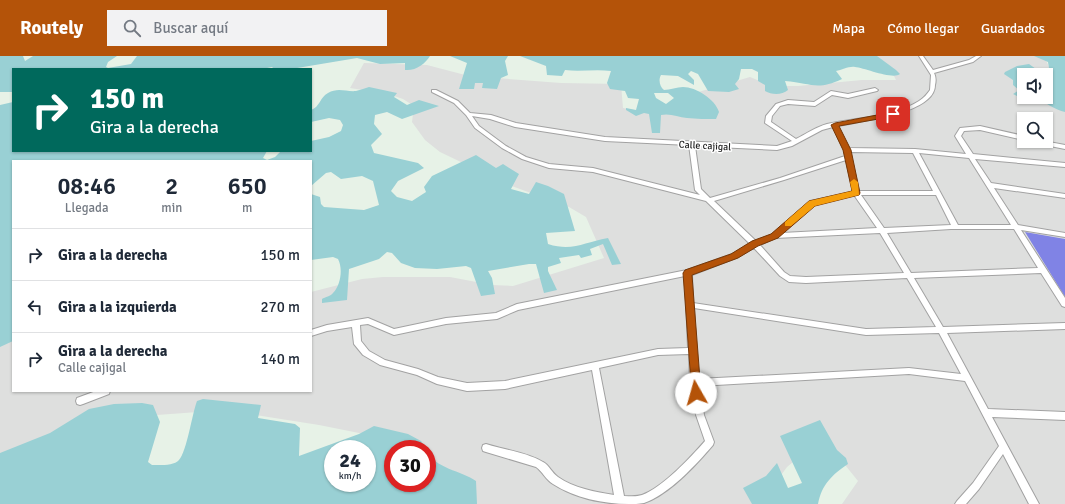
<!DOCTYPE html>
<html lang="es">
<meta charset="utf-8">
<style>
:root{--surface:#fff;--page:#f2f2f3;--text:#1f2937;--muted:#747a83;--line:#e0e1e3;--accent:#b45309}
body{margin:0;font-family:Signika,sans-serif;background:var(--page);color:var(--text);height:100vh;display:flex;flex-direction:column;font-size:15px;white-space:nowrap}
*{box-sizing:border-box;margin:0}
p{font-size:13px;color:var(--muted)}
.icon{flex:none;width:22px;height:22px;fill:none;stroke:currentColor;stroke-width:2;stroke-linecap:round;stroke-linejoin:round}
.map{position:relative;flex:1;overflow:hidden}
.drawer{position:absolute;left:12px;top:104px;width:300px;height:232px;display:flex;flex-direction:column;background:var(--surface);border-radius:0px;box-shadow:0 1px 3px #0004}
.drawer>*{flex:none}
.guide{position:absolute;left:12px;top:12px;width:300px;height:84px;border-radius:0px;box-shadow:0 1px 3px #0004;background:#00695c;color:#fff;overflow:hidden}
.fabs{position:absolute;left:1017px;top:12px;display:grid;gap:8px}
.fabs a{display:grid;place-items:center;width:36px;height:36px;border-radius:0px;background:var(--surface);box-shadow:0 1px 3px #0004;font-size:20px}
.speed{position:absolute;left:324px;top:384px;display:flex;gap:8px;font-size:20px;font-weight:700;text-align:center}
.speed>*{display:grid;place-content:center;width:52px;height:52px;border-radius:50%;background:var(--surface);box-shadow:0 1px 3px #0004;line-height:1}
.speed small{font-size:10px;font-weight:400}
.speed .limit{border:6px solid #d22;background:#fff;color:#111}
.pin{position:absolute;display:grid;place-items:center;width:34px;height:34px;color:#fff;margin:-17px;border-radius:8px;box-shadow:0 2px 6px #0006}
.me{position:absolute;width:44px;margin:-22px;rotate:353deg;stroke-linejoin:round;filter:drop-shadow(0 0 3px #0008)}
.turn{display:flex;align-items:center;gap:14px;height:84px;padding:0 12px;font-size:18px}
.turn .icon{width:52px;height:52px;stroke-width:2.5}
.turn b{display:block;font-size:28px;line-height:34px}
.eta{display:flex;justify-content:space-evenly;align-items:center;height:68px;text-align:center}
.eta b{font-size:24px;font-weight:600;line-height:28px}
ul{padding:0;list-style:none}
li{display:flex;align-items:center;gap:12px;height:52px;padding:0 12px;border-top:1px solid var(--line)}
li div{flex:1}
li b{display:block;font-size:15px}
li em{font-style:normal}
header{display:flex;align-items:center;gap:24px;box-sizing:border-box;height:56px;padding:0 20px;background:var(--accent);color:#fff}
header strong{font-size:19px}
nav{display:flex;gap:22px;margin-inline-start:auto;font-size:14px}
.search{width:280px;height:36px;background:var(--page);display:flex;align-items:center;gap:10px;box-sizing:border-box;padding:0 14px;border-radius:0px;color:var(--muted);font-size:15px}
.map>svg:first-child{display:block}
</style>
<header>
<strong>Routely</strong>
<div class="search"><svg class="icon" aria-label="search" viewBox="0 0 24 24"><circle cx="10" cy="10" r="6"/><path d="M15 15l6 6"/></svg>Buscar aquí</div>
<nav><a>Mapa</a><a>Cómo llegar</a><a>Guardados</a></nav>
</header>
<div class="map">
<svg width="1065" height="448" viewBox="0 0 1065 448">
<rect width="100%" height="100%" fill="#e7f2e7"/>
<!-- residential -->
<path fill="#dedfde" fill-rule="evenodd" d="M876,0H1044L1050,13L1023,14L1024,41H1043L1065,50V448H842L858,425L829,389L805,396L787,411L760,448H469L427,404V393H408L394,384L319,369L225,354L157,359L0,407V262L13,247V335H311V236L362,223L383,221H450L492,229L513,230L604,202L586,161L569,151L509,129L440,96L425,84L412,66L414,50L403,43L388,38L350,32L364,7L427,9L469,20L561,27L621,28L623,52L651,57H681L711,54L695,37L750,21L772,30H798L862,24H896L891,14ZM1024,63H1046V85H1024Z"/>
<!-- forest -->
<path fill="#99d0d4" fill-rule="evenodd" d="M0,0H23L25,5L33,0H117L108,6L106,11L108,12L131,8L137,0H430C425,8 416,15 405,14V7L380,8L357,2L291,13H274L272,11L262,13H13V36H0Z
M450,0H508L505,5L508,19L501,22L497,33L482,32L483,27H475L474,33H459L467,7Z
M520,0H877L896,14L900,18C893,24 865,12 855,11C849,10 842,14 836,15L842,23C817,35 811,27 785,25L788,34C782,39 772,39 765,35V29L758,25V16L752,13H741L739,23L735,28L739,33L729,36L708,35L698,18L691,15L688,18L694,24V29L678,20L661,19C658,24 660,31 664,34C670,34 677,31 683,31C696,31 715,43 719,56L716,63C707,63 696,63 687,62C678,61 670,57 661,59L660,77H652L649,58L644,57L636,60L626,54V52L636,54L639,43L628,42L625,35L610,33L607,27L611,15C595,13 580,16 565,14L562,20L547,19L546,10ZM654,37H668L674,42L666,48L656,42Z
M1034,0H1065V56C1055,54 1045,46 1035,41H1046V19H1024V41H1028L1021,42L1013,38L1019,34L1013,29V24L1004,18L1005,16L1017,10L1029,8L1043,18L1053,17L1049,12L1048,6Z
M369,31L397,37L394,41L407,49L419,44L439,50L402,63L387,56L375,59L374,68L382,78L371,89L374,97L418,107L424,112L398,125L391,135L397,141L412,145L426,136L424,131L432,120L476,99L496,112L503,108L519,118L511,133L529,138L536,126L548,130L564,138L575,175L546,177L548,188C573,196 584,186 608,182L621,208L612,209L603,188L590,193L592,199L581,202L579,199L559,202L561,207L548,211V215L557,234L544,237L536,208H529L488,215L492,222L495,238L481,240L471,212L466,210L437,213L415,212L401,207L392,197L387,196L379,203L349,213L347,244L322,247V243C325,241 331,240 333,237C341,229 343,212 338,203L333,201L311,204V138L320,141L321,148L324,151L364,154L379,149L373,125L362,120L341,123L331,116L326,117L311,130V105H13V285L0,291V49L13,46V95H267L263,102L267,104L275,101L281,95H311V85L329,81L341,75L343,69L340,64L329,62L311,66V54C320,51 320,41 328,37C338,31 346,36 356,35C361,34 365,32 369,31Z
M203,343L261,349L258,362L295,368L300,372L299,400L359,378L374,370L408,378L421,385L426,393H393V427H427V395C434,412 462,415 476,425L477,448H0V397L50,377L89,353L114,348L142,347L153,349L160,366L148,406L152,409C160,409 174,410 179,404C187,395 192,358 197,345ZM333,393H367V427H333Z
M820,364L837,394L846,402L848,408C832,419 822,428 818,448H752L743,432L766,420L777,407L788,432L802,427L780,380Z"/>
<!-- pitch -->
<path fill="#8083e5" d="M1025,176L1065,183V241Z"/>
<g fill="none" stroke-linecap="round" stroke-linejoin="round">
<!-- street casing -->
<g stroke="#a2a2a2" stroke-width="2">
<path id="street" d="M919,0H923L933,14L969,4L976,0H981L973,6L934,17C936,21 936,25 935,29C935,58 860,65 838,70L849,92L915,93L966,98L955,80L960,72L980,70L1024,80V84L980,74L964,75L961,80L973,98L1065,107V111L975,103L991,127L1065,138V142L994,132L1018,169L1065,177V181L1021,174L1065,242V251L1062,250L1041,217L914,222L943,271L1065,267V273L947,277L988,353L1065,356V364L992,361L1039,448H1029L1003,398L979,433L966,448H955L957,445L973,427L999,390L965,325L909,318L699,330L704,359L714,386L713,389C697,408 668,439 644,447C639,448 633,448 629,448C603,448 575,442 553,428C546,424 543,416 536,411L486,396L483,395L482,392L483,389L486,388C504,394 526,396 543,406C549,409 552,417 558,421C573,432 596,436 614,439L592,314L505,333L467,335L437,328L417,319L380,309L363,299L354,288L352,271L327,275L311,280V274L327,269L368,262L394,273L446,262L496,257L517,248L687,214L732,198L750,188L706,145L593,116L549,112L522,103L502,92L475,72L466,59L454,47L432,36V34H436L458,45L470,57L491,59L516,67L605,81L777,90L792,85L765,67L766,60L776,48L788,44L814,46L831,35L848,38L875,32L878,34L877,35L848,42L832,39L815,50L788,48L780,50L772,60L771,66L796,83C806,78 816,71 827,68C857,61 892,62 919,45C924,42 927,38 930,34L931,19ZM472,60L490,63L515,71L605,85L689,89L695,134L700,139L593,112L549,108L526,101L506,90L479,70ZM833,71L844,94L845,100L780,122L710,142L701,133L695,90L777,94L792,90L822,74ZM850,96L913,97L933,135H859ZM919,97L969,102L1011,169H958ZM846,104L853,136L810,145L773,178L756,185L714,145L784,124ZM854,139L877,172L782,177L814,149ZM861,139H936L951,169L884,172ZM951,173H1014L1038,212L911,217L887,177ZM880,177L904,217L806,221L790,220L784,216L760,189L775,182ZM754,192L780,220L789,226L806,227L907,222L936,271L866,273L693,247L692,219L736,202ZM685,220L688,292L658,293L505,325L467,327L438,321L418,313L385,304L369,295L361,285L360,269L368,268L394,279L446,268L497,263L518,254ZM694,252L866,279L939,277L961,318L909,312L698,323ZM689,298L690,327L696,359L705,385C691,401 662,432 642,439C636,441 630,440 624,440L599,312L658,299Z
M1032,85H1044L1065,89V93L1035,87Z
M96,335H110L109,338L83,348L80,349L77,348L76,345L77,342Z"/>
</g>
<!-- street -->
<use href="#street" fill="#fff" fill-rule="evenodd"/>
</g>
<!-- route -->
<path fill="#b45309" stroke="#753606" d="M893,56L896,58L895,60L839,70L851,94L860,137L859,139L815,150L778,182L758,190L738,202L692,219L701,337L700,341L696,342L692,341L683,217L685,214L731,198L752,185L771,178L809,145L852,135L843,94L831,69L835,67Z"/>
<!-- slow -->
<path fill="#f59e0b" d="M854,123L858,126L859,139L815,150L791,170H785V166L809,145L852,135L850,126Z"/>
<g text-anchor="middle" stroke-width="3" stroke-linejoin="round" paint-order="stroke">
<!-- far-street labels -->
<g font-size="10" fill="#212121" stroke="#fff">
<text transform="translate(705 89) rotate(3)" y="4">Calle cajigal</text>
</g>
</g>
</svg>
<div class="fabs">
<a><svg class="icon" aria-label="sound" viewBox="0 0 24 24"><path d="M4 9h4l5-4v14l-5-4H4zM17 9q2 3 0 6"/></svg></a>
<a><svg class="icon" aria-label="search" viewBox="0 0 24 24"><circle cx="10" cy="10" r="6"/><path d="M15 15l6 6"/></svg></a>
</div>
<div class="speed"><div>24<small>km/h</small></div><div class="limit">30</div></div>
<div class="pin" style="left:893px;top:58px;background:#d93025"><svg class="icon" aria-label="arrive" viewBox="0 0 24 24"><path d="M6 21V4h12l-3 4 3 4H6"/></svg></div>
<svg class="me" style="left:696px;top:337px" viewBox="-20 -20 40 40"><circle r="19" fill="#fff"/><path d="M0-13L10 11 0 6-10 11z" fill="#b45309"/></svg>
<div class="guide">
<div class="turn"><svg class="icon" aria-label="right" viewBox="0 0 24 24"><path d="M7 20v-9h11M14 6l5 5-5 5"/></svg><div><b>150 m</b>Gira a la derecha</div></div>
</div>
<section class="drawer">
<div class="eta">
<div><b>08:46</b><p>Llegada</p></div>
<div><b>2</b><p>min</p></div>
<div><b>650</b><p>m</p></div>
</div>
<ul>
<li><svg class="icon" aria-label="right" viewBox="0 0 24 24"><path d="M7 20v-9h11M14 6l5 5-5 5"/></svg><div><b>Gira a la derecha</b></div><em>150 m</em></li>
<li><svg class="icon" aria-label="left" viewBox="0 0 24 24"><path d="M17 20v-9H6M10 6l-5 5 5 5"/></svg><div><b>Gira a la izquierda</b></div><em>270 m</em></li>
<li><svg class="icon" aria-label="right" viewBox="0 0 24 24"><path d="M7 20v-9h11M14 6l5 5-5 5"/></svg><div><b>Gira a la derecha</b><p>Calle cajigal</p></div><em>140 m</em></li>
</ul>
</section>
</div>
